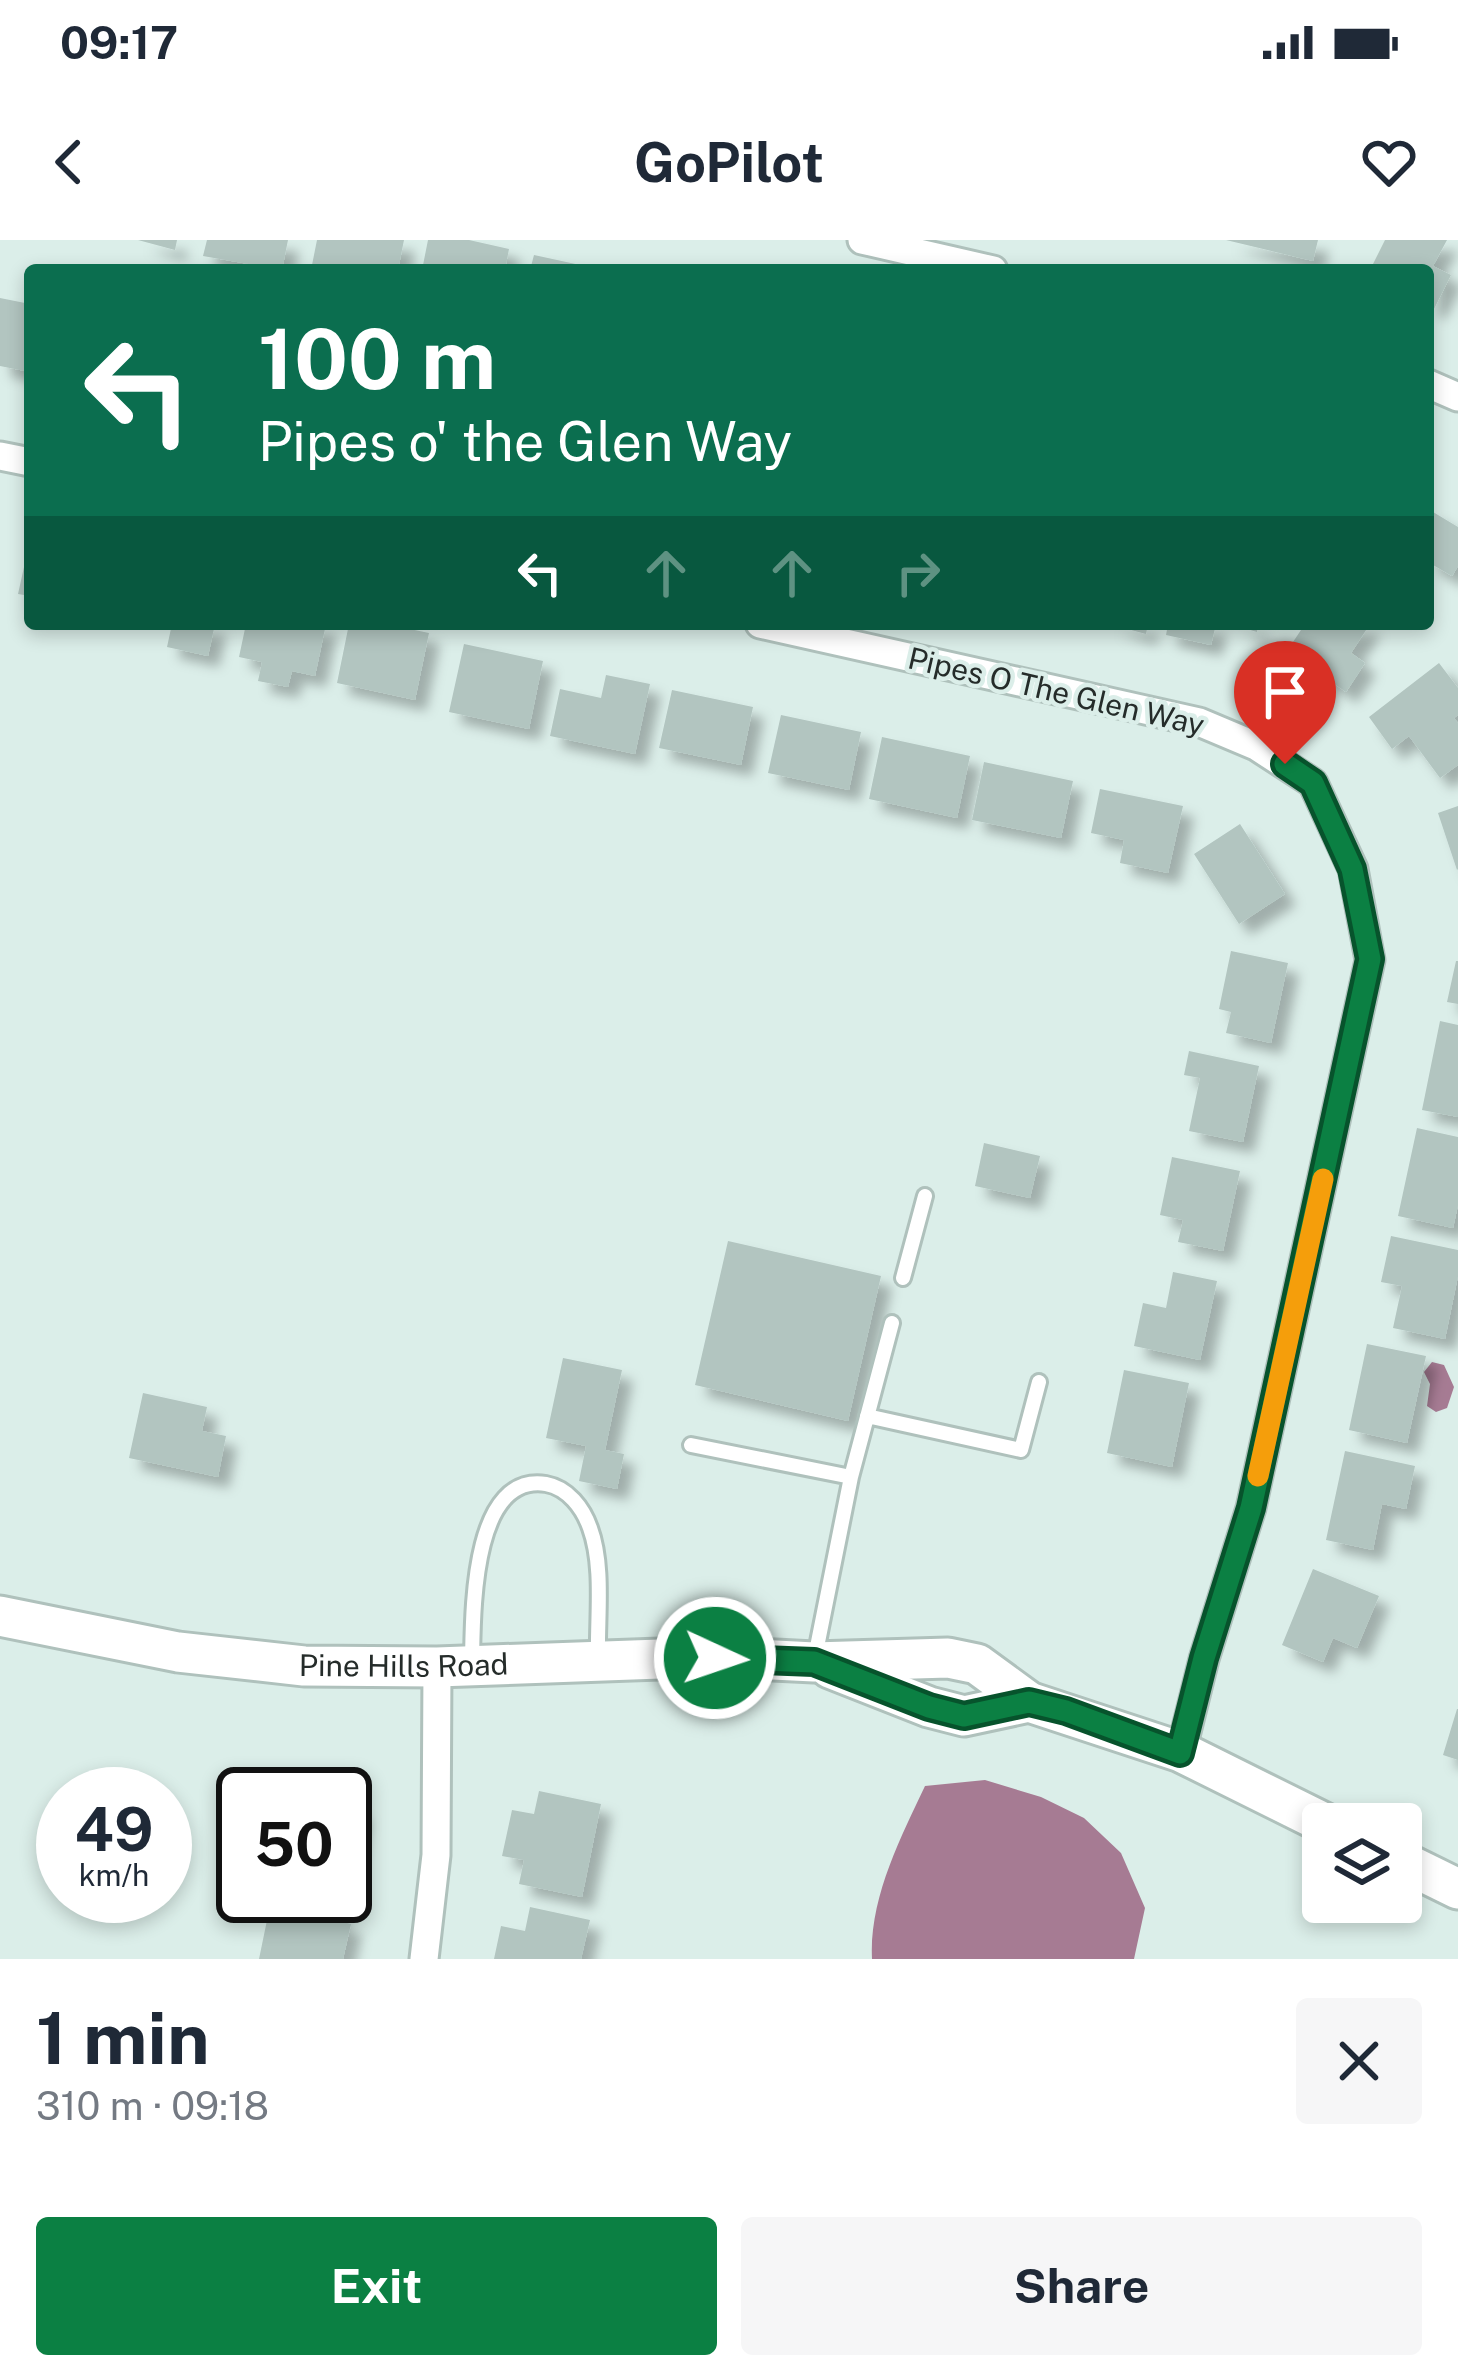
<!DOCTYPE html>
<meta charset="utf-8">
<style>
:root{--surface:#fff;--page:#f6f6f7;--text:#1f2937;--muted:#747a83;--accent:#0b8043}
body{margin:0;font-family:"Public Sans",sans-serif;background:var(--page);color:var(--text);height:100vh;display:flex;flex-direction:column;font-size:45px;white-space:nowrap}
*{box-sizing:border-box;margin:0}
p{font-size:39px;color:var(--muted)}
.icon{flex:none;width:66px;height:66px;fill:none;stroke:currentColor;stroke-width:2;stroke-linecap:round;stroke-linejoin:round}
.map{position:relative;height:1719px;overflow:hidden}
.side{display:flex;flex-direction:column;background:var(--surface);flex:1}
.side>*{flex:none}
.banner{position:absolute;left:24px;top:24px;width:1410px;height:366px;border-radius:12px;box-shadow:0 6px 18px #0003;background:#0b6e4f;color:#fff;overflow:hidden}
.controls{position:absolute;left:1302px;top:1563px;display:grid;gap:24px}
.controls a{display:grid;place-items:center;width:120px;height:120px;border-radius:12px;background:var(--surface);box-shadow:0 6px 18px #0003;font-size:60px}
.speed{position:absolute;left:36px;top:1527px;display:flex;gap:24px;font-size:60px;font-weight:700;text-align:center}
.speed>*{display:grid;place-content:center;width:156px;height:156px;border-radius:50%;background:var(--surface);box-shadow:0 6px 18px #0003;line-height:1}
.speed small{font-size:30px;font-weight:400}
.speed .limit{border:6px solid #111;border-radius:18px;background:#fff;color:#111}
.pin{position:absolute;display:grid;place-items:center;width:102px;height:102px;color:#fff;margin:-123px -51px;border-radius:50% 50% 50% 0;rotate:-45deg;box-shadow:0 0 12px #0007}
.pin .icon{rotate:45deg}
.me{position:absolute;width:132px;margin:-66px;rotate:93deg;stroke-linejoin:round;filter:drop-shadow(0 0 9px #0008)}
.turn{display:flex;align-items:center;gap:42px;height:252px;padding:0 36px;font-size:54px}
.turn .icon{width:156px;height:156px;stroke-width:2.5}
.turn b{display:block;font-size:84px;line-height:102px}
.lanes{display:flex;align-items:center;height:114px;padding:0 36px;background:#0003;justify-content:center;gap:60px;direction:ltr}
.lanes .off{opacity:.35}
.round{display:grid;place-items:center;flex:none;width:126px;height:126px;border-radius:12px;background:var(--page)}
.head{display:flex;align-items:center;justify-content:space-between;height:204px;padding:0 36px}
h1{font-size:72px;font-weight:700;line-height:90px}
.action{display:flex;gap:24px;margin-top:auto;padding:24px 36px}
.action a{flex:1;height:138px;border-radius:12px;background:var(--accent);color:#fff;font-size:48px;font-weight:700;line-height:138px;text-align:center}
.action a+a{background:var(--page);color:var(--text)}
.status{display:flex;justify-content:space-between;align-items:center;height:84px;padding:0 60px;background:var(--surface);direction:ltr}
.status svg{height:33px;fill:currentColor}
header{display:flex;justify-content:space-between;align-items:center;height:156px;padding:0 36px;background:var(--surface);font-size:54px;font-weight:700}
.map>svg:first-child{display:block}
</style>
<div class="status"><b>09:17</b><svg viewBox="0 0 49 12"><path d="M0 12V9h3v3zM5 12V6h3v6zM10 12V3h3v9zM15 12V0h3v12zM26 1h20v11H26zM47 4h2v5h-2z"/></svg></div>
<header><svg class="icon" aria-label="back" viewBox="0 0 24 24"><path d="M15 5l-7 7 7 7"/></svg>GoPilot<svg class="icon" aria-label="heart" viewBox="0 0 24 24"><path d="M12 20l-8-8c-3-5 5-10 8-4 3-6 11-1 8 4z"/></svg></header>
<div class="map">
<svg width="1458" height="1719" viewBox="0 0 1458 1719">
<defs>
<filter id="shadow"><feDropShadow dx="11" dy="11" stdDeviation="6" flood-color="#0004"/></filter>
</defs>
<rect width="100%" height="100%" fill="#dbeee9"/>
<!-- water -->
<path fill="#a67b93" d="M1432,1122L1444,1125L1454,1147L1447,1168L1436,1172L1427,1166L1430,1144L1424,1132Z
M985,1540L1041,1557L1084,1578L1121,1613L1145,1668L1134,1719H872C869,1659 900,1599 925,1546Z"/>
<!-- building -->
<path fill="#b2c5c0" filter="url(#shadow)" d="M138,0H177L175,10Z
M207,0H288L282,30L203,16Z
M317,0H404L398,30H311Z
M428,0H469L509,9L505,30H422Z
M1226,0H1318L1313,21Z
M1385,0H1447L1433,26L1451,35L1434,69L1428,66V30H1370Z
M534,15L594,28V30H530Z
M0,58L30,64V132L0,126Z
M1428,269L1458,287V326L1452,336L1428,322Z
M28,309H30V356L18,354Z
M172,384H215L208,416L167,407Z
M246,384H326L315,436L292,431L288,447L258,441L262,422L239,417Z
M349,384H386L429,393L415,460L337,443Z
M1109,384H1148L1146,394Z
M1168,384H1216L1211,405L1166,395Z
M1230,384H1258L1257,392Z
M1305,384H1370L1351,413L1365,423L1346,452L1287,411Z
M464,404L543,421L529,489L449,472Z
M1439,423L1458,448V475L1454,478L1458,483V525L1440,538L1409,496L1392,509L1369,477Z
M606,435L650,444L635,514L550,496L560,449L601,458Z
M672,450L753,467L741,525L659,508Z
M781,475L861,492L849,550L768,533Z
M882,497L970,516L957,578L869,559Z
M984,522L1073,541L1061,598L972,580Z
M1100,549L1183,566L1168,633L1120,623L1124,600L1091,593Z
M1458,566V629L1457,630L1438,573Z
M1240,584L1285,654L1239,684L1194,614Z
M1231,711L1288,723L1271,803L1226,793L1231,772L1219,769Z
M1456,721H1458V764L1447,762Z
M1440,781L1458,785V877L1422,870Z
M1189,811L1259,826L1243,902L1189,891L1200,838L1184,835Z
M1417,888L1458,897V965L1453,988L1398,976Z
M984,903L1040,916L1030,958L975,946Z
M1172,917L1240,931L1223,1011L1178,1002L1183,980L1160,975Z
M1391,996L1458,1010V1036L1445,1099L1393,1088L1402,1046L1381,1042Z
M728,1001L881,1036L848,1181L695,1145Z
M1173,1032L1217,1041L1200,1120L1134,1106L1143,1063L1166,1068Z
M1367,1104L1426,1116L1407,1203L1349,1190Z
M563,1118L622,1130L605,1210L624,1214L617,1249L579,1241L586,1206L546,1198Z
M1124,1130L1189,1143L1172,1227L1107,1213Z
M143,1153L207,1167L202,1191L226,1196L218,1237L129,1218Z
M1345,1211L1415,1226L1406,1269L1382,1264L1373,1310L1326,1300Z
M1313,1329L1379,1356L1357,1408L1333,1398L1323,1422L1282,1405Z
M1457,1469H1458V1520L1443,1515Z
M288,1530L348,1544L345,1554H282Z
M539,1551L601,1564L582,1657L519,1644L524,1620L502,1616L512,1570L534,1574Z
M345,1567L360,1570L347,1623H345Z
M272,1656L339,1659L335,1680L351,1684L343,1719H259Z
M530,1667L590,1680L581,1719H494L501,1686L525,1691Z"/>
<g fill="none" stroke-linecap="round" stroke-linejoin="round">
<!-- lane casing -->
<g stroke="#afc1bc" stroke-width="20">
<path id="lane" d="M903,1038L925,956
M867,1176L1021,1210L1039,1142
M691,1205L851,1237L815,1417
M851,1237L892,1083
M472,1421C473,1375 471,1232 546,1244C568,1248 583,1268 590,1288C604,1326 597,1377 598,1417"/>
</g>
<!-- street casing -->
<g stroke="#afc1bc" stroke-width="33">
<path id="street" d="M862,0L993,30
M1428,144L1458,157
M0,216L30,222
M760,384L1199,482L1256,506L1313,543L1353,629L1370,720L1251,1268L1204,1419L1181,1512
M424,1719L436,1615L437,1427"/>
</g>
<!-- secondary casing -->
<g stroke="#afc1bc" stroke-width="45">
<g id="secondary">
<path id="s1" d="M0,1376L178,1412L304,1426L437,1427L715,1417L814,1422L948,1418L977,1424L1029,1462L1181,1512L1326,1584"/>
<path d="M830,1428L929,1467L964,1476L1029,1462"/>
<path d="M1401,1621L1458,1649"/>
</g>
</g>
<!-- lane -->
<use href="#lane" stroke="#fff" stroke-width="14"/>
<!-- street -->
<use href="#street" stroke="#fff" stroke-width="27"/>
<!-- secondary -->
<use href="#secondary" stroke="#fff" stroke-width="39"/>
</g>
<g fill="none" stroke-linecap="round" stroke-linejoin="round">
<!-- route casing -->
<g stroke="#07532c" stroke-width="30">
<path id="route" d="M715,1418L814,1422L929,1467L964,1476L1029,1462L1066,1471L1180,1513L1204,1418L1251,1268L1370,719L1352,629L1313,543L1285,524"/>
</g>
<!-- route -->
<use href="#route" stroke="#0b8043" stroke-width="21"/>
<!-- slow -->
<path stroke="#f59e0b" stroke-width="21" d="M1258,1236L1323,939"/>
</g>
<g text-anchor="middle" stroke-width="9" stroke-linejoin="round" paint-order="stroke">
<!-- street labels -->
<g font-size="30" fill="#252c2a" stroke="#dbeee9">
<text transform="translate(1056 452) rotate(13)" y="10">Pipes O The Glen Way</text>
<text dy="10" stroke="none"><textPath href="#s1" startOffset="408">Pine Hills Road</textPath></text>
</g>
</g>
</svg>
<div class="controls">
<a><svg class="icon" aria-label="layers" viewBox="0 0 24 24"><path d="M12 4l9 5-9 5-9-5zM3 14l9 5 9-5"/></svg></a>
</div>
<div class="speed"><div>49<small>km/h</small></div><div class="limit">50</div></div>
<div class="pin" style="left:1285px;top:524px;background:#d93025"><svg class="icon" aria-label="arrive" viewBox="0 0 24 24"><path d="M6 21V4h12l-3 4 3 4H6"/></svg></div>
<svg class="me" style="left:715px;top:1418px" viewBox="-20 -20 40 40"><circle r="17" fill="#0b8043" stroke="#fff" stroke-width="3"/><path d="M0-11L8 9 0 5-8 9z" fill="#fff"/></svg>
<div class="banner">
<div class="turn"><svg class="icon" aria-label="left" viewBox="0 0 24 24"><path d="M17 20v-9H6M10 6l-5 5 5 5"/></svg><div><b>100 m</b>Pipes o' the Glen Way</div></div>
<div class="lanes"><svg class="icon" aria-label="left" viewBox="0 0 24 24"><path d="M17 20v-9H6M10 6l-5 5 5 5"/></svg><svg class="icon off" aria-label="ahead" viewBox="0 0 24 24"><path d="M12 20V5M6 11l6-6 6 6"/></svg><svg class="icon off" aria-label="ahead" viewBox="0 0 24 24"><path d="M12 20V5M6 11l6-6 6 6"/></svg><svg class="icon off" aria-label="right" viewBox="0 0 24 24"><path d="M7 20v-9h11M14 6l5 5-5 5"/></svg></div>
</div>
</div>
<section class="side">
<div class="head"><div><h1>1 min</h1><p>310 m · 09:18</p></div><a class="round"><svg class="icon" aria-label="close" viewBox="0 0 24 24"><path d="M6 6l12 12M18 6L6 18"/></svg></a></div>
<div class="action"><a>Exit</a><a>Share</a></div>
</section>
